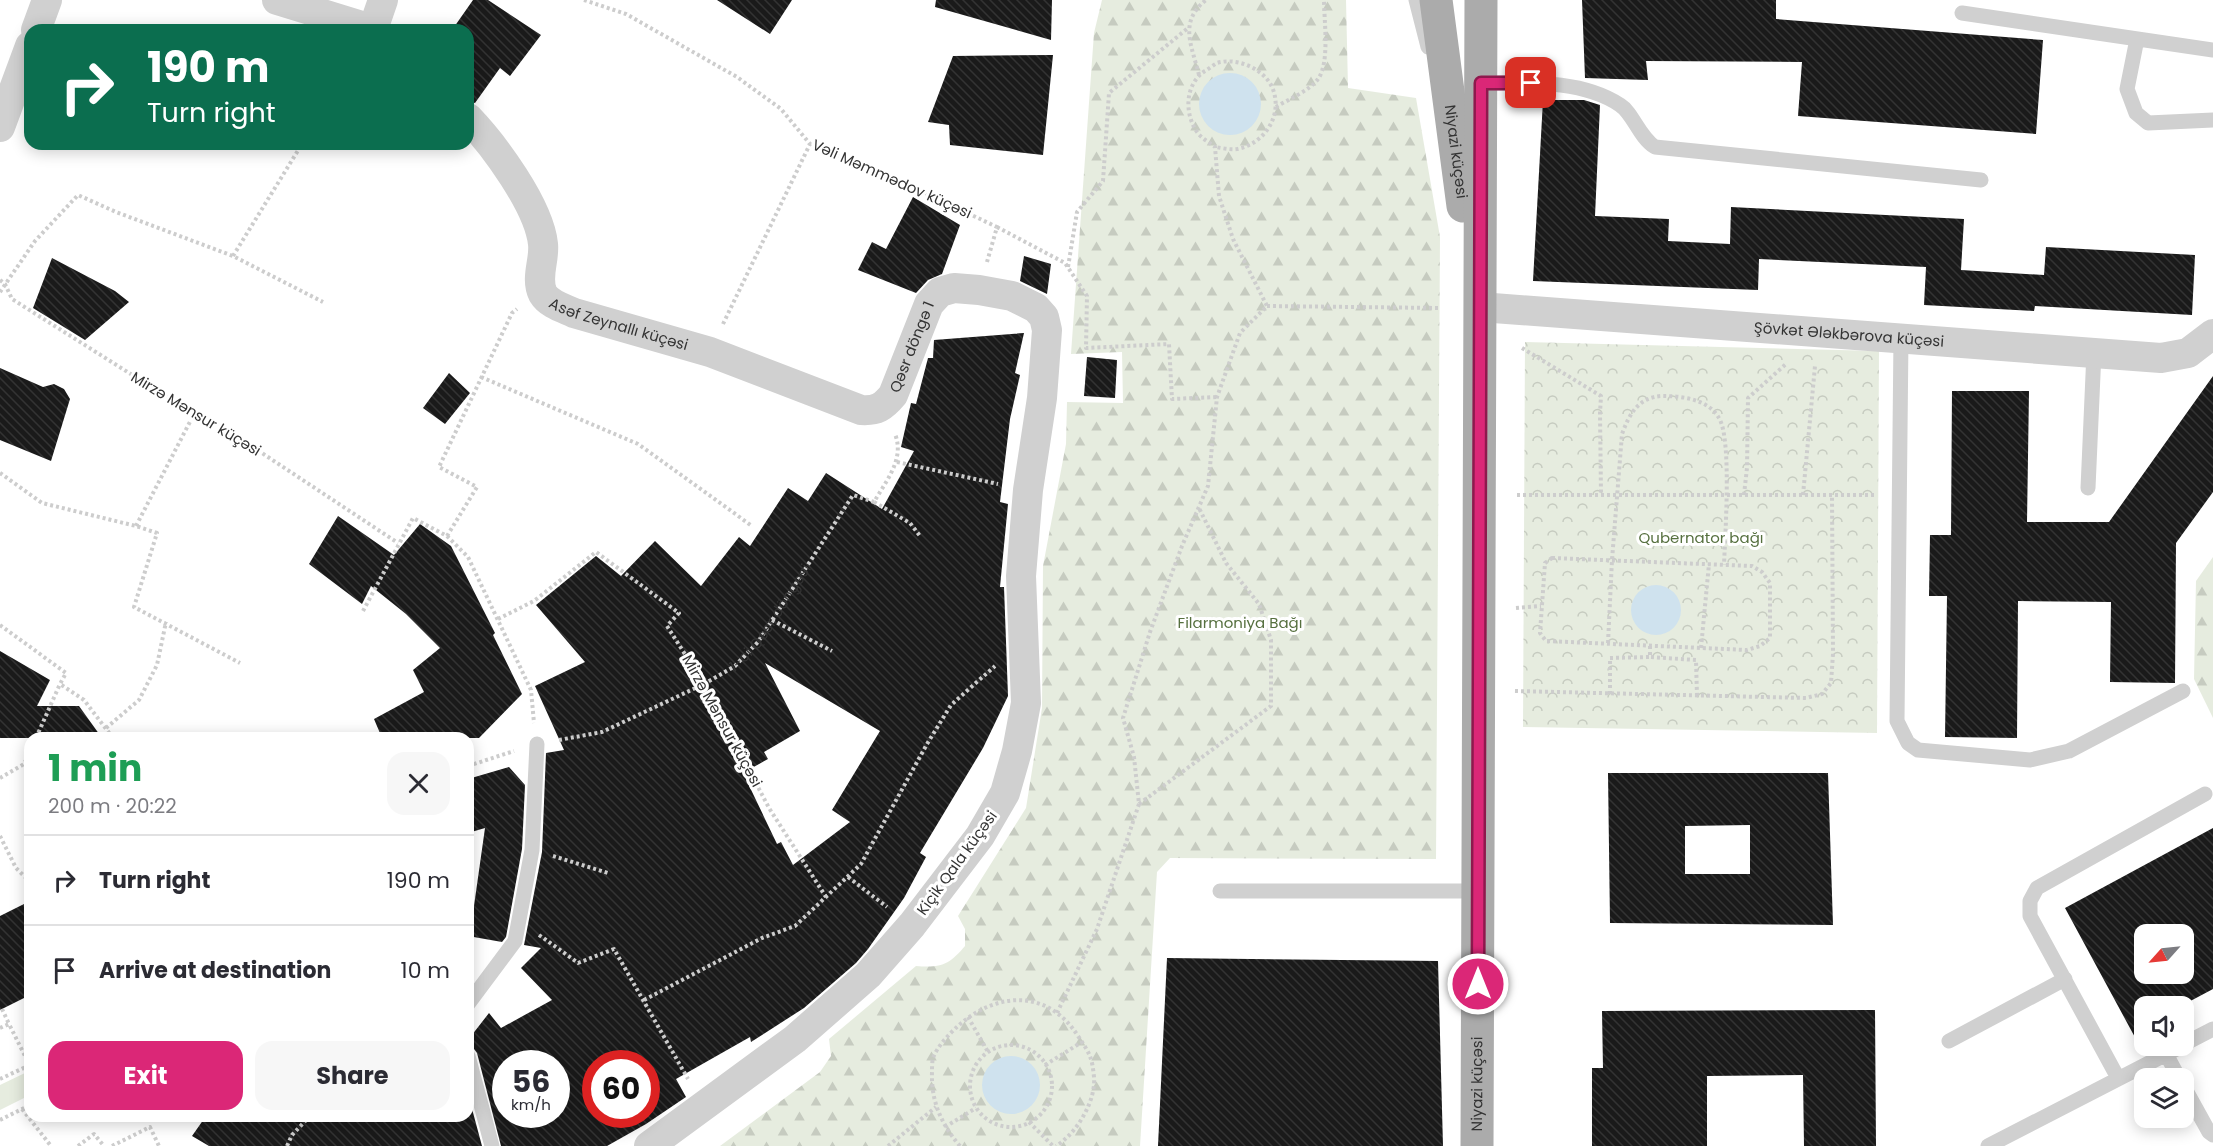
<!DOCTYPE html>
<meta charset="utf-8">
<style>
:root{--surface:#fff;--page:#f7f7f7;--text:#2b2b33;--muted:#7c7c81;--line:#e1e1e2;--accent:#db2777}
body{margin:0;font-family:Poppins,sans-serif;background:var(--page);color:var(--text);height:100vh;display:flex;flex-direction:column;font-size:22px;white-space:nowrap}
*{box-sizing:border-box;margin:0}
p{font-size:20px;color:var(--muted)}
.icon{flex:none;width:33px;height:33px;fill:none;stroke:currentColor;stroke-width:2;stroke-linecap:round;stroke-linejoin:round}
.map{position:relative;flex:1;overflow:hidden}
.sheet{position:absolute;left:24px;top:732px;width:450px;height:390px;display:flex;flex-direction:column;background:var(--surface);border-radius:18px;box-shadow:0 3px 15px #0003}
.sheet>*{flex:none}
.hud{position:absolute;left:24px;top:24px;width:450px;height:126px;border-radius:18px;box-shadow:0 3px 15px #0003;background:#0b6e4f;color:#fff;overflow:hidden}
.needle{width:39px;rotate:243deg}
.fabs{position:absolute;left:2134px;top:924px;display:grid;gap:12px}
.fabs a{display:grid;place-items:center;width:60px;height:60px;border-radius:12px;background:var(--surface);box-shadow:0 3px 15px #0003;font-size:30px}
.speed{position:absolute;left:492px;top:1050px;display:flex;gap:12px;font-size:30px;font-weight:700;text-align:center}
.speed>*{display:grid;place-content:center;width:78px;height:78px;border-radius:50%;background:var(--surface);box-shadow:0 3px 15px #0003;line-height:1}
.speed small{font-size:15px;font-weight:400}
.speed .limit{border:9px solid #d22;background:#fff;color:#111}
.pin{position:absolute;display:grid;place-items:center;width:51px;height:51px;color:#fff;margin:-26px;border-radius:12px;box-shadow:0 3px 9px #0006}
.me{position:absolute;width:66px;margin:-33px;rotate:0deg;stroke-linejoin:round;filter:drop-shadow(0 0 4px #0008)}
.turn{display:flex;align-items:center;gap:21px;height:126px;padding:0 24px;font-size:27px}
.turn .icon{width:78px;height:78px;stroke-width:2.5}
.turn b{display:block;font-size:42px;line-height:51px}
.round{display:grid;place-items:center;flex:none;width:63px;height:63px;border-radius:18px;background:var(--page)}
.head{display:flex;align-items:center;justify-content:space-between;height:102px;padding:0 24px}
h1{font-size:36px;font-weight:700;line-height:45px;color:#1e9e55}
.action{display:flex;gap:12px;margin-top:auto;padding:12px 24px}
.action a{flex:1;height:69px;border-radius:18px;background:var(--accent);color:#fff;font-size:24px;font-weight:700;line-height:69px;text-align:center}
.action a+a{background:var(--page);color:var(--text)}
ul{padding:0;list-style:none}
li{display:flex;align-items:center;gap:18px;height:90px;padding:0 24px;border-top:2px solid var(--line)}
li div{flex:1}
li b{display:block;font-size:22px}
li em{font-style:normal}
.map>svg:first-child{display:block}
</style>
<div class="map">
<svg width="2213" height="1146" viewBox="0 0 2213 1146">
<defs>
<pattern id="forest-firs" width="22" height="20" patternUnits="userSpaceOnUse" patternTransform="scale(1.5)"><rect width="22" height="20" fill="#e6ecdf"/><path d="M5 1l3.5 6h-7zM16 11l3.5 6h-7z" fill="#c6cbc0"/></pattern>
<pattern id="park-crowns" width="20" height="18" patternUnits="userSpaceOnUse" patternTransform="scale(1.5)"><rect width="20" height="18" fill="#e6ecdf"/><path d="M2 6a3 3 0 1 1 6 0M12 15a3 3 0 1 1 6 0" fill="none" stroke="#c6cbc0"/></pattern>
<pattern id="building-back-hatch" width="6" height="6" patternUnits="userSpaceOnUse" patternTransform="scale(1.5)"><rect width="6" height="6" fill="#1a1a1a"/><path d="M-1 5l2 2M0 0l6 6M5-1l2 2" fill="none" stroke="#333"/></pattern>
</defs>
<rect width="100%" height="100%" fill="#fff"/>
<!-- grass -->
<path fill="#e6ecdf" d="M27,1072L30,1077V1095L0,1110V1085Z"/>
<!-- forest -->
<path fill="url(#forest-firs)" d="M1102,0H1346L1348,88L1416,98L1440,237L1436,859L1170,858L1157,872L1140,1146H720L820,1072L831,1056L829,1039L916,966C941,968 949,965 965,946V929L958,916L1026,808L1042,708L1043,566L1066,444L1067,402L1123,403L1122,352L1071,354L1094,33Z
M2213,557V718L2194,679L2196,581Z"/>
<!-- park -->
<path fill="url(#park-crowns)" d="M1525,342L1879,351L1877,733L1523,727Z"/>
<!-- water -->
<path fill="#cfe2ee" d="M1199 104a31 31 0 1 1 62 0a31 31 0 1 1-62 0Z
M1631 610a25 25 0 1 1 50 0a25 25 0 1 1-50 0Z
M982 1085a29 29 0 1 1 58 0a29 29 0 1 1-58 0Z"/>
<!-- building -->
<path fill="url(#building-back-hatch)" fill-rule="evenodd" d="M473,0H488L541,35L510,76L500,68L475,103L468,101V30H452Z
M717,0H792L770,34Z
M936,0H1052L1051,40L935,7Z
M1582,0H1776V19L2043,40L2036,134L1798,116L1802,62L1646,61L1648,80L1585,78Z
M1053,55L1043,155L950,145L949,125L928,122L953,56Z
M1543,100H1584L1600,105L1595,216L1669,219L1668,241L1730,244L1731,207L1964,219L1961,270L2044,275L2046,247L2195,255L2192,315L2035,306L2034,311L1924,305L1926,267L1759,259L1758,290L1533,281Z
M913,197L960,225L942,274L928,280L916,293L858,270L872,242L886,249Z
M1024,256L1051,264L1047,294L1020,281Z
M52,258L115,291L129,302L85,340L33,308Z
M1024,333L1015,373L1020,375L1010,419L1000,502L1008,504L1000,587H1004L1008,696L983,748L920,853L926,857L904,898L868,949L856,963L804,1008L751,1042L750,1037L676,1079L686,1097L646,1124L607,1146H501L477,1053L474,1049L468,1047V1040L489,1013L501,1028L552,1000L521,968L541,948L524,945L542,852L546,753L564,750L535,686L585,662L536,605L596,556L621,576L655,541L701,586L739,537L750,546L788,488L808,501L826,473L882,509L914,451L901,447L911,403L916,404L928,358H933L934,340ZM765,663L880,731L832,810L850,822L793,865L781,842L777,844L743,773L768,759L764,752L800,731ZM506,1064H556V1114H506ZM596,1064H646V1114H596Z
M1087,357L1117,360L1115,398L1084,396Z
M0,368L43,387L54,384L64,389L70,399L51,461L0,440Z
M449,373L470,393L445,424L423,408Z
M2213,376V492L2176,543L2175,683L2110,682L2111,602L2018,601L2017,738L1945,737L1947,596H1929L1930,535H1951L1952,391H2029L2027,522H2109Z
M338,516L394,555L420,524L451,546L495,633L493,635L522,694L479,738H382L374,719L424,692L413,670L440,648L406,614L371,586L362,604L309,564Z
M0,651L50,680L37,706H79L102,738H0Z
M509,767L525,785L522,849L506,937L502,942L468,936V912L473,913L485,828L468,833V779Z
M1608,773H1828L1833,925L1610,923ZM1750,825V874H1685V826Z
M2213,828V989L2181,1006H2145L2144,1054L2065,908ZM2145,934H2184V974H2145Z
M30,901V995L0,1010V916Z
M1167,958L1438,961L1443,1146H1158Z
M1875,1010L1876,1146H1804L1803,1075L1707,1076V1146H1592V1068H1603L1602,1011Z
M468,1094L482,1146H209L192,1136L206,1116H468Z"/>
<g fill="none" stroke-linecap="round" stroke-linejoin="round">
<!-- path -->
<g stroke="#cdcdcd" stroke-width="4" stroke-dasharray="3 3" stroke-linecap="butt">
<path d="M584,0L626,14L737,77L781,109L810,144L891,177L997,227L987,262"/>
<path d="M1199,75C1192,46 1178,22 1206,0"/>
<path d="M1276,107C1289,99 1309,91 1318,79C1330,63 1324,20 1324,0"/>
<path d="M997,227L1065,263L1087,296L1086,348L1169,344L1172,399L1217,397"/>
<path d="M233,256L302,144"/>
<path d="M1068,267L1077,212L1103,181L1109,93L1188,28"/>
<path d="M0,280L5,284L12,299L194,414L209,418L398,543"/>
<path d="M0,292L35,241L78,195L116,212L233,256L323,302"/>
<path d="M1267,306L1440,308"/>
<path d="M723,324L810,144"/>
<path d="M1522,348L1601,396L1600,413L1601,494"/>
<path d="M481,377L638,444L752,526"/>
<path d="M897,462L998,484"/>
<path d="M0,473L42,503L136,526L157,533L134,607L240,663"/>
<path d="M1517,495H1876"/>
<path d="M1744,495L1747,468L1748,398L1786,364"/>
<path d="M1803,495L1815,366"/>
<path d="M874,502L910,523L920,536"/>
<path d="M136,526L194,414"/>
<path d="M447,536L477,487L439,467L512,313L517,309"/>
<path d="M1552,558L1752,566L1762,572L1770,583V638L1760,646L1747,650L1546,641L1540,633L1545,563Z"/>
<path d="M1516,608L1541,606"/>
<path d="M363,611L413,518L447,536L468,557L531,690L534,723"/>
<path d="M498,619L534,601L596,552L679,613L667,626L704,684L769,808L826,897"/>
<path d="M772,620L832,651"/>
<path d="M0,625L66,673L60,684L84,700L113,738"/>
<path d="M1608,643L1612,560L1622,434C1629,415 1638,397 1662,396C1682,396 1708,399 1719,418C1732,439 1725,536 1724,565"/>
<path d="M1650,646V657L1696,660L1697,696"/>
<path d="M1701,648L1709,564"/>
<path d="M1515,691L1806,698L1822,694L1831,683L1833,654L1832,495"/>
<path d="M1610,694V658L1650,657"/>
<path d="M106,728L139,700L157,665L166,622"/>
<path d="M36,738L60,684"/>
<path id="s1" d="M559,740L602,732L704,684L735,666L758,642L853,495L874,502C886,481 905,459 895,434"/>
<path d="M468,766L514,751"/>
<path d="M0,778L24,764L30,752"/>
<path d="M1139,804L1271,706V640L1259,604L1226,563L1199,508"/>
<path d="M0,836L16,868L30,882"/>
<path d="M553,856L608,873"/>
<path d="M848,877L887,907"/>
<path d="M539,935L578,963L614,949L688,1079"/>
<path d="M644,1000L762,938L795,926L861,864L927,744L951,705L995,666"/>
<path d="M2,1009L9,1024"/>
<path d="M1057,1013L1097,929L1139,804L1134,757L1123,718L1150,632L1182,546L1208,486L1217,397L1240,333L1267,306L1233,239L1219,196L1215,147C1209,142 1201,138 1197,132C1184,113 1185,84 1205,71C1209,69 1213,65 1217,63C1236,57 1263,68 1272,87C1284,114 1265,144 1237,149C1230,150 1222,148 1215,147"/>
<path d="M968,1017L988,1052"/>
<path d="M0,1028L9,1024L30,1066"/>
<circle cx="1011" cy="1086" r="41"/>
<path d="M1045,1065L1082,1042"/>
<path d="M0,1079L30,1065"/>
<path d="M22,1109L51,1146"/>
<path d="M0,1120L30,1105"/>
<path d="M1029,1122L1053,1146"/>
<path d="M945,1127L976,1108"/>
<path d="M78,1146L94,1134L104,1146"/>
<path d="M112,1146L150,1127L159,1146"/>
<path d="M287,1146L292,1135L310,1116"/>
<path d="M888,1146L936,1107"/>
<path d="M960,1146C941,1124 931,1101 932,1072C932,1068 932,1062 933,1058C937,1047 949,1034 958,1026C997,991 1048,989 1078,1036C1090,1054 1092,1057 1094,1077C1096,1101 1077,1133 1056,1146"/>
</g>
<!-- service -->
<path stroke="#d0d0d0" stroke-width="15" d="M1416,0L1428,47
M1962,13L2213,50
M2137,39L2127,89L2136,113L2148,123L2213,120
M1481,83C1526,83 1581,79 1620,105C1633,113 1639,137 1655,147L1981,180
M1901,337L1897,721L1908,743L1918,750L2030,760L2069,751L2183,691
M2088,488L2094,352
M1220,891H1478
M468,1004L515,941L532,850L537,744
M1949,1041L2065,979
M2184,1044L2213,1029
M2166,1054L2179,1078
M468,1056L492,1146
M2118,1078L2030,916V901L2037,888L2205,794
M2184,1087L2209,1132L2213,1135
M1988,1146L2182,1046"/>
<!-- minor -->
<g stroke="#d0d0d0" stroke-width="30">
<path d="M277,0L375,30"/>
<path d="M373,29L383,0"/>
<path d="M36,30L47,0"/>
<path id="s2" d="M468,118C494,145 539,206 543,244C545,260 535,278 543,294C549,304 563,308 574,313L710,352L861,410C877,411 883,407 893,395L929,304L940,292L954,288L979,290L1012,296L1036,308L1044,317L1047,330L1042,398L1028,490L1021,576L1026,703L1017,751L1005,793L980,836L912,925L868,975L795,1039L649,1146"/>
<path d="M0,127L30,46"/>
<path id="s3" d="M1480,307L2161,358L2188,353L2213,334"/>
</g>
<!-- primary -->
<g stroke="#ababab" stroke-width="33">
<path id="s4" d="M1436,0L1463,206"/>
<path id="s5" d="M1477,1146L1481,0"/>
</g>
</g>
<g fill="none" stroke-linecap="round" stroke-linejoin="round">
<!-- route casing -->
<g stroke="#8e194d" stroke-width="15">
<path id="route" d="M1478,984L1481,83H1531"/>
</g>
<!-- route -->
<use href="#route" stroke="#db2777" stroke-width="10"/>
</g>
<g text-anchor="middle" stroke-width="6" stroke-linejoin="round" paint-order="stroke">
<!-- street labels -->
<g font-size="15" fill="#333" stroke="#fff">
<text dy="5" stroke="none"><textPath href="#s4" startOffset="153">Niyazi küçəsi</textPath></text>
<text transform="translate(892 179) rotate(24)" y="5">Vəli Məmmədov küçəsi</text>
<text dy="5" stroke="none"><textPath href="#s2" startOffset="282">Asəf Zeynallı küçəsi</textPath></text>
<text dy="5" stroke="none"><textPath href="#s3" startOffset="370">Şövkət Ələkbərova küçəsi</textPath></text>
<text dy="5" stroke="none"><textPath href="#s2" startOffset="628">Qəsr döngə 1</textPath></text>
<text transform="translate(196 414) rotate(31)" y="5">Mirzə Mənsur küçəsi</text>
<text dy="5" stroke="none"><textPath href="#s1" startOffset="252">1-ci Qəsr döngəsi</textPath></text>
<text transform="translate(722 721) rotate(61)" y="5">Mirzə Mənsur küçəsi</text>
<text transform="translate(957 863) rotate(-54)" y="5">Kiçik Qala küçəsi</text>
<text dy="5" stroke="none"><textPath href="#s5" startOffset="62">Niyazi küçəsi</textPath></text>
</g>
<!-- park labels -->
<g font-size="15" fill="#56703f" stroke="#fff">
<text x="1701" y="543">Qubernator bağı</text>
<text x="1240" y="628">Filarmoniya Bağı</text>
</g>
</g>
</svg>
<div class="fabs">
<a><svg class="needle" viewBox="-14 -14 28 28"><path d="M0-13l5 13h-10z" fill="#e53935"/><path d="M0 13l5-13h-10z" fill="#7c7c81"/></svg></a>
<a><svg class="icon" aria-label="sound" viewBox="0 0 24 24"><path d="M4 9h4l5-4v14l-5-4H4zM17 9q2 3 0 6"/></svg></a>
<a><svg class="icon" aria-label="layers" viewBox="0 0 24 24"><path d="M12 4l9 5-9 5-9-5zM3 14l9 5 9-5"/></svg></a>
</div>
<div class="speed"><div>56<small>km/h</small></div><div class="limit">60</div></div>
<div class="pin" style="left:1531px;top:83px;background:#d93025"><svg class="icon" aria-label="arrive" viewBox="0 0 24 24"><path d="M6 21V4h12l-3 4 3 4H6"/></svg></div>
<svg class="me" style="left:1478px;top:984px" viewBox="-20 -20 40 40"><circle r="17" fill="#db2777" stroke="#fff" stroke-width="3"/><path d="M0-11L8 9 0 5-8 9z" fill="#fff"/></svg>
<div class="hud">
<div class="turn"><svg class="icon" aria-label="right" viewBox="0 0 24 24"><path d="M7 20v-9h11M14 6l5 5-5 5"/></svg><div><b>190 m</b>Turn right</div></div>
</div>
<section class="sheet">
<div class="head"><div><h1>1 min</h1><p>200 m · 20:22</p></div><a class="round"><svg class="icon" aria-label="close" viewBox="0 0 24 24"><path d="M6 6l12 12M18 6L6 18"/></svg></a></div>
<ul>
<li><svg class="icon" aria-label="right" viewBox="0 0 24 24"><path d="M7 20v-9h11M14 6l5 5-5 5"/></svg><div><b>Turn right</b></div><em>190 m</em></li>
<li><svg class="icon" aria-label="arrive" viewBox="0 0 24 24"><path d="M6 21V4h12l-3 4 3 4H6"/></svg><div><b>Arrive at destination</b></div><em>10 m</em></li>
</ul>
<div class="action"><a>Exit</a><a>Share</a></div>
</section>
</div>
